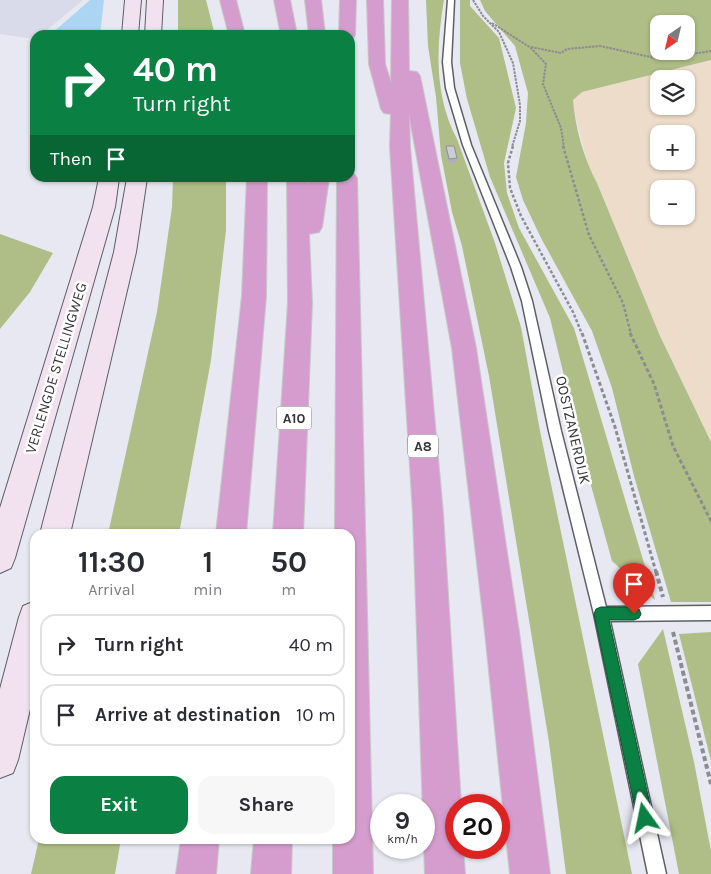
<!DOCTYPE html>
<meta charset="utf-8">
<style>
:root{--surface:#fff;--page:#f7f7f7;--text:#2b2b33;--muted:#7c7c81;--line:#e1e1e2;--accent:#0b8043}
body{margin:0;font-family:Karla,sans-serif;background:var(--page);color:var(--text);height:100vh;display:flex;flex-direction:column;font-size:19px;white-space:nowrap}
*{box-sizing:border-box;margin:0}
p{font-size:16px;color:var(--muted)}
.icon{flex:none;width:28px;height:28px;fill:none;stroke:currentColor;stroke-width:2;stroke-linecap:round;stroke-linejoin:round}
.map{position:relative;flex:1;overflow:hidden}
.details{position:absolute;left:30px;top:529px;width:325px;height:315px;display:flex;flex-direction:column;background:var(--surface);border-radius:15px;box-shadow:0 1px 4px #0004}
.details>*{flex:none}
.guide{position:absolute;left:30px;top:30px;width:325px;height:152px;border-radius:15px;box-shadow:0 1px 4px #0004;background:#0b8043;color:#fff;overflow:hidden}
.needle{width:32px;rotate:214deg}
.buttons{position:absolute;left:650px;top:15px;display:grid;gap:10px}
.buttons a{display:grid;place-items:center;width:45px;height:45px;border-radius:10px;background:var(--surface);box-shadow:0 1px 4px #0004;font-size:25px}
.speed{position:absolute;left:370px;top:794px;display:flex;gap:10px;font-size:25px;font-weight:700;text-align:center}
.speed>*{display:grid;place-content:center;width:65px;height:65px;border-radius:50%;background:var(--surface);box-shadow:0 1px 4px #0004;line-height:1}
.speed small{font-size:12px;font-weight:400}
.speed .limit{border:8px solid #d22;background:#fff;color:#111}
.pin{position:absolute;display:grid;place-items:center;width:42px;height:42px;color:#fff;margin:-51px -21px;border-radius:50% 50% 50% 0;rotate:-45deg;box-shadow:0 0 5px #0007}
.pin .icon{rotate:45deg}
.me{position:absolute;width:55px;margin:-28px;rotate:348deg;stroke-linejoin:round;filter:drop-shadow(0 0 4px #0008)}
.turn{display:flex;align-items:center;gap:18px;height:105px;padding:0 20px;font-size:22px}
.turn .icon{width:65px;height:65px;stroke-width:2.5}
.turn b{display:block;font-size:35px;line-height:42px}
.then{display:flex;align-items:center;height:48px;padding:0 20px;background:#0003;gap:10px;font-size:19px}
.eta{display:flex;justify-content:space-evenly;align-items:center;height:85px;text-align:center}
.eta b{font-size:30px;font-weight:700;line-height:35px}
.primary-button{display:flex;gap:10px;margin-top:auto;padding:10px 20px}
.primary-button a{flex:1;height:58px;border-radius:15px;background:var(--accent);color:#fff;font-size:20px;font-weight:700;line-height:58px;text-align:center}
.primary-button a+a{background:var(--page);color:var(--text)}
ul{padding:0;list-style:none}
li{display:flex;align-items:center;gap:15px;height:62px;margin:0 10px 8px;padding:0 10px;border:2px solid var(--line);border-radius:15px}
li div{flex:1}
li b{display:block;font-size:19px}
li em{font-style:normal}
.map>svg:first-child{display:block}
</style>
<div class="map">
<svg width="711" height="874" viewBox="0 0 711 874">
<rect width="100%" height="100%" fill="#e7e8f1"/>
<!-- built -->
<path fill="#dadbea" d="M0,0H83L41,35H35V39L0,34Z"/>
<!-- industrial -->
<path fill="#eddcca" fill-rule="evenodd" d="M711,60V442L660,336L597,183L589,168L574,111L573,100L582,92ZM659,79H686V106H659ZM659,134H686V161H659ZM659,189H686V216H659Z"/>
<!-- green -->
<path fill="#afbe86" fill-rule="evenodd" d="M178,0H206L215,35H178Z
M426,0H444C436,47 434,96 457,139L495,243L521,327L540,431L632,874H566L549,742L489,376L462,246L452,212L441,155L436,97L428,46Z
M460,0H470V6L499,38L516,108L504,163L507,193L519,228L574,328L655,600L612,561L587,471L550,318L490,177L467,99L460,63Z
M480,0H711V60L582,92L573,100C575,127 584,159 597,183L660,336L711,442V602H671L634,476L612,388L592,331L541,238L523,200L516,177L526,123L528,93L515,46L485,11ZM659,24H686V51H659Z
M173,178H226V230L211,360L179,534H108L157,312L172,207Z
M0,234L53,253L30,292L0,329Z
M663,629L694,762L711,851V874H679L638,664Z
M711,632V761L679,634Z
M39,839H121L115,874H31Z"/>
<!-- water -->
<path fill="#acd5f4" d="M90,0H104L100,35H50Z"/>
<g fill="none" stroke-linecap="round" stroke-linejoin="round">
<!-- service casing -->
<g stroke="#5e5f66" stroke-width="3">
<path id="service" d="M448,0H454L451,62L454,88L471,145L521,267L532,301L561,431L606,607L711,606V620L610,621L666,874H648L594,614L549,431L522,301L511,267L463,145L446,88L443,62Z"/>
</g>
<!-- secondary casing -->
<g stroke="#5e5f66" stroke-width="2">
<path id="secondary" d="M125,0H141L138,35H122Z
M147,0H163L161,35H145Z
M99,178H119L115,207L15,558L11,568L0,573V508L93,207Z
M127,178H147L136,252L70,534H40L114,252Z
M35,601V688L18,760L13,773L0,778V689L19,617L23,606Z"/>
</g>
<!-- motorway casing -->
<g stroke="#c7c7c8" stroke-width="2">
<path id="motorway" d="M220,0H236L245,35H229Z
M274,0H290L297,35H281Z
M305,0H321L325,35H309Z
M340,0H356L355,35L353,38L350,39V35H339Z
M367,0H383L385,64L391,83L392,0H408L409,71L417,72L420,76L476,348L519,632L550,874H510L485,632L452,348L409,114L410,147L443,514L461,805H456V848H463L465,874H425L413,514L390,147L391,114L384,113L381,109L369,64Z
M350,173L354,174L357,178L373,874H333V839H350V534H335L337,178H350Z
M247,178H267L266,296L246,534H216L242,296Z
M287,178H307V186L309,178H329L322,227L319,232L309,234L312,303L303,534H273L288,303Z
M181,839H219L216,874H176Z
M254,839H292L291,874H251Z"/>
</g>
<!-- path-far3 -->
<path stroke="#8c8c92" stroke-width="2" stroke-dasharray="2.5 1" stroke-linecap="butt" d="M473,0L483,16L499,32L513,63L520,105V121L512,147
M492,23L531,48L546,64L543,84L561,128L564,147
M531,47L561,53L567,49L600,46L660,59L711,51"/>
<!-- path-far2 -->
<path stroke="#8c8c92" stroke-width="2.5" stroke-dasharray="3 2" stroke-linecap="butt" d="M513,146L508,163L510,188L521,216L573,312L582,334
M563,146L589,235L623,303L631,334"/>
<!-- path-far1 -->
<path stroke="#8c8c92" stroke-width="3" stroke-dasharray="4 2.5" stroke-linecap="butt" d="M582,333L615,427L656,572
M630,333L654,384L673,446L711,521"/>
<!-- path -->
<path stroke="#8c8c92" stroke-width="4" stroke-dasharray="5 3" stroke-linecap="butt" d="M656,571L663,597
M673,632L711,784"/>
<!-- service -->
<use href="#service" fill="#fff" fill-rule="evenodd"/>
<!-- secondary -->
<use href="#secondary" fill="#f2e2f0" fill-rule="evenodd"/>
<!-- motorway -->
<use href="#motorway" fill="#d59dce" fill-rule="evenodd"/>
</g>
<!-- wall -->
<path fill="#afafb7" d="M446,146L457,158L456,163H448L445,150Z"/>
<!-- building -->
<path fill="#ccccd5" stroke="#8f8f95" d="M446,146H454L457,158L449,159Z"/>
<!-- route -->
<path fill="#0b8043" stroke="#07532c" d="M601,607H634L639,609L641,614L639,618L634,620H609L653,818L650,824L645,826L639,824L637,818L594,614L596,609Z"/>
<g text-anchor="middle" stroke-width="5" stroke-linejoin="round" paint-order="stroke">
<!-- shield labels -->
<g fill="#fff" stroke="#727274" stroke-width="1">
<rect x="276.5" y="406.5" width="35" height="23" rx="4"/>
<rect x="408" y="434.5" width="30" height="23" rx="4"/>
</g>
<g font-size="14" font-weight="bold" fill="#363639">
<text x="294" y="423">A10</text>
<text x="423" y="451">A8</text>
</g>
<!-- street labels -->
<g font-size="15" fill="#363639" stroke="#fff">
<text transform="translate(56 368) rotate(-73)" y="5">VERLENGDE STELLINGWEG</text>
<text transform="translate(573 430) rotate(77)" y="5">OOSTZANERDIJK</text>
</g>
</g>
</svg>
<div class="buttons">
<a><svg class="needle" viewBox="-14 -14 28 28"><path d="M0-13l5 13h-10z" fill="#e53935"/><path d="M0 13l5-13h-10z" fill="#7c7c81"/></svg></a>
<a><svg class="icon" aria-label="layers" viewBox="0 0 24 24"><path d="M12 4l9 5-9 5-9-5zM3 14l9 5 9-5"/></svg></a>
<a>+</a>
<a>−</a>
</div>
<div class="speed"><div>9<small>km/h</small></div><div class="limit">20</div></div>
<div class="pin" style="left:634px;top:614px;background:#d93025"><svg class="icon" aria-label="arrive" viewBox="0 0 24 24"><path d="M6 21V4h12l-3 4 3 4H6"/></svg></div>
<svg class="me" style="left:645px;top:818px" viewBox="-20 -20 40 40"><path d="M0-17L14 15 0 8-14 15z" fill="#0b8043" stroke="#fff" stroke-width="4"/></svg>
<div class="guide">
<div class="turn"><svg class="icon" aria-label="right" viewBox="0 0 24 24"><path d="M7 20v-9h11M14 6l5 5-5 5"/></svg><div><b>40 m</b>Turn right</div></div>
<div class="then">Then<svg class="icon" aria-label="arrive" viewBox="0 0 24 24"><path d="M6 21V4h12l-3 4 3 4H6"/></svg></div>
</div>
<section class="details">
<div class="eta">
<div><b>11:30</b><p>Arrival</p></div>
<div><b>1</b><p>min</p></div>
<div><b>50</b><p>m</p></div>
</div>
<ul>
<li><svg class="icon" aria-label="right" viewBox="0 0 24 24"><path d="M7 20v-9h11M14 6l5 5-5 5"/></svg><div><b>Turn right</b></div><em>40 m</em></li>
<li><svg class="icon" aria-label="arrive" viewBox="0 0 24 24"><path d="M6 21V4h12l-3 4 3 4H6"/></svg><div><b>Arrive at destination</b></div><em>10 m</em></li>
</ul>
<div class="primary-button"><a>Exit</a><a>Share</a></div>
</section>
</div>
